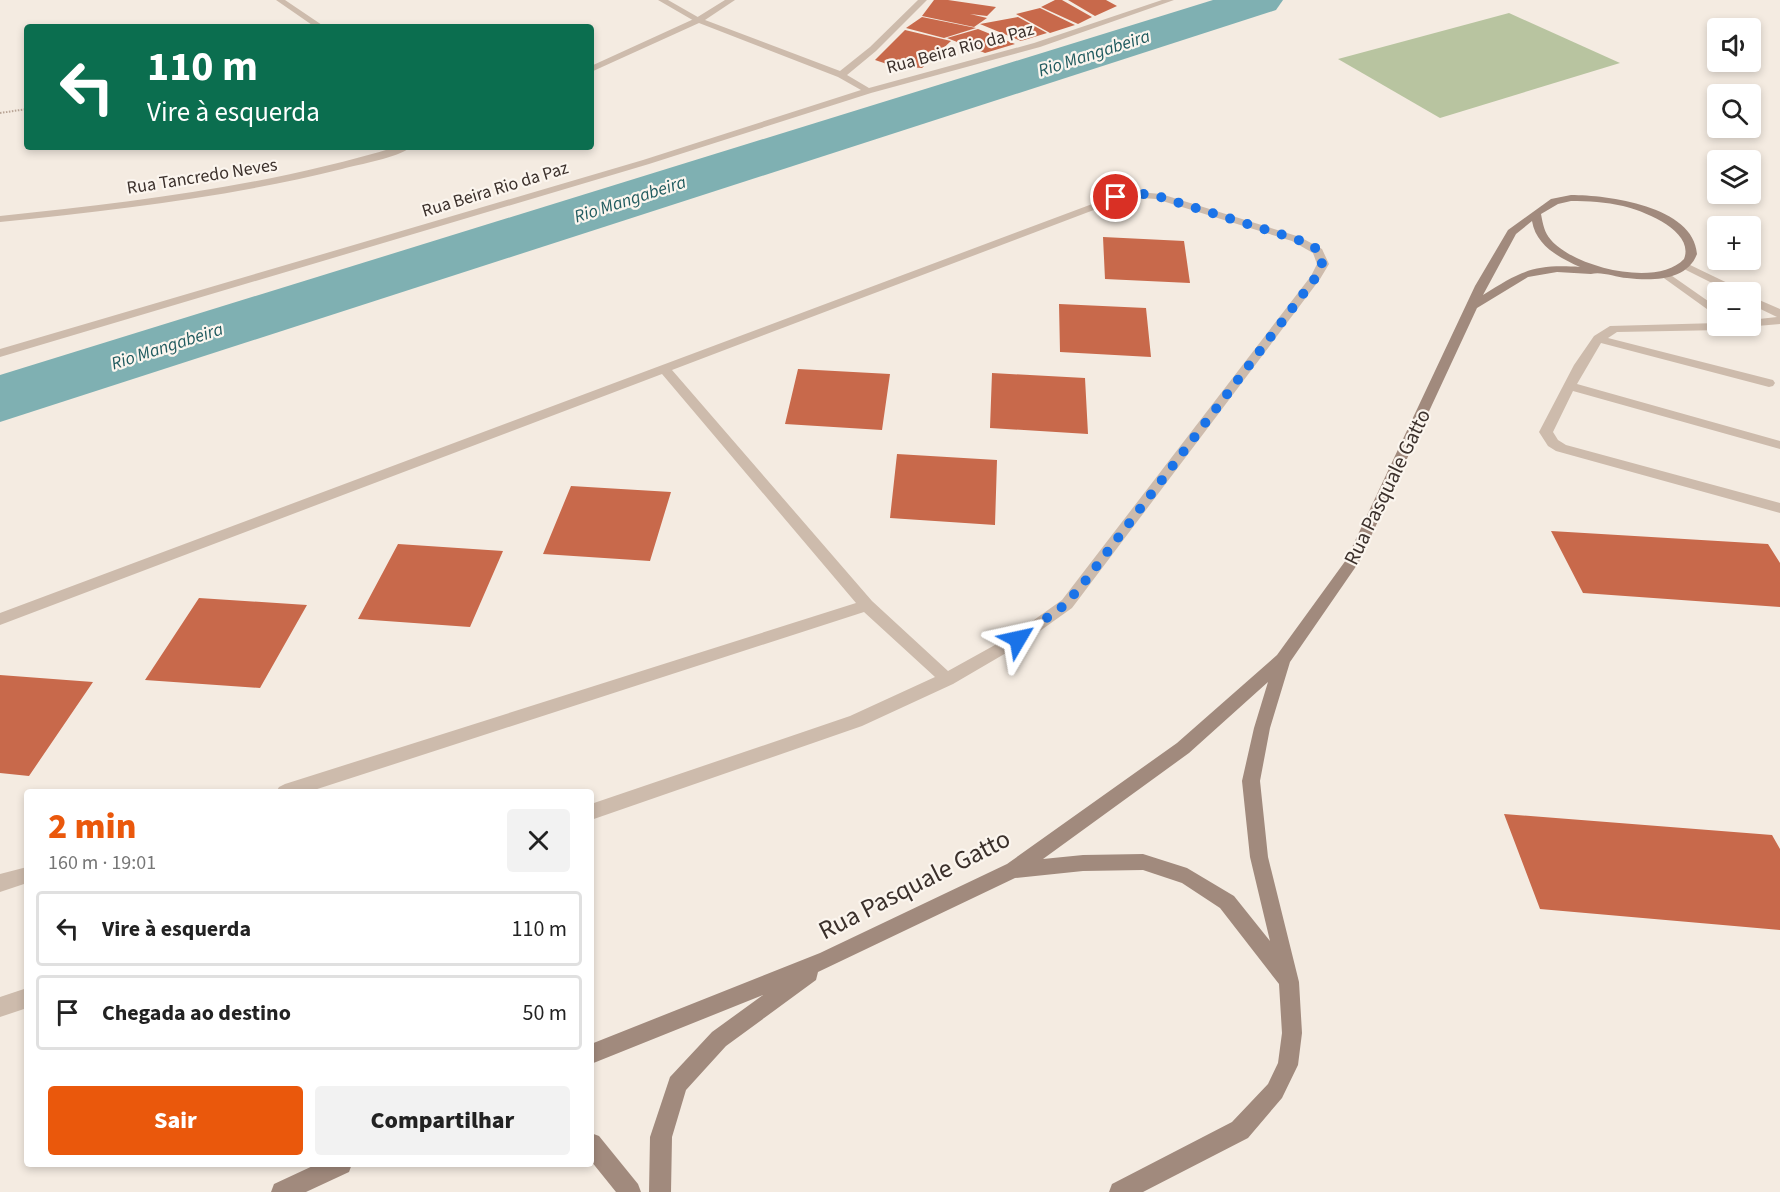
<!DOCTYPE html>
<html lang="pt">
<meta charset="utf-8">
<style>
:root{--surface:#fff;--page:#f2f2f2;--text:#222;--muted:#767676;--line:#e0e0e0;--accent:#ea580c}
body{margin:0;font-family:"Source Sans 3",sans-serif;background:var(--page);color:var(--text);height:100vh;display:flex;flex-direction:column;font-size:22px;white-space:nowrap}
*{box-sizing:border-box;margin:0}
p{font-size:20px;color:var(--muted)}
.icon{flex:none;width:33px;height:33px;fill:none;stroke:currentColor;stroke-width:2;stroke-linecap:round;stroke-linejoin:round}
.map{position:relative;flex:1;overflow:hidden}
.sheet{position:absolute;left:24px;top:789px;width:570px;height:378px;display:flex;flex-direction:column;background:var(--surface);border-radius:6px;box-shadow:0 3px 9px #0003}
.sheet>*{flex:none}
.top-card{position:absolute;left:24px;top:24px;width:570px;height:126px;border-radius:6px;box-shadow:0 3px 9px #0003;background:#0b6e4f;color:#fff;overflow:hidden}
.controls{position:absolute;left:1707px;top:18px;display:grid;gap:12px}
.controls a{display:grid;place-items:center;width:54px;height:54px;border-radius:6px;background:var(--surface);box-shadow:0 3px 9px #0003;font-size:30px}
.pin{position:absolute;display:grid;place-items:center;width:51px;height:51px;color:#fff;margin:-26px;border:3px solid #fff;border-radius:50%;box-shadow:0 2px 6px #0007}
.me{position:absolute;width:66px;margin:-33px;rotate:54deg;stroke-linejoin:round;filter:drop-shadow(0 0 4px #0008)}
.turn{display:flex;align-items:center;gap:21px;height:126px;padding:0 24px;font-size:27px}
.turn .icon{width:78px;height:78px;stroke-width:2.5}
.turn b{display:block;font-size:42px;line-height:51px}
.round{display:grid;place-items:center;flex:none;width:63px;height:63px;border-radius:6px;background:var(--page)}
.summary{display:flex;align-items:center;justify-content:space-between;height:102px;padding:0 24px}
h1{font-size:36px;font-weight:800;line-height:45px;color:var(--accent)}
.button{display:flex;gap:12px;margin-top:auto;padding:12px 24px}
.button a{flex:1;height:69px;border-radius:6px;background:var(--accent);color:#fff;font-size:24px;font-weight:800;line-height:69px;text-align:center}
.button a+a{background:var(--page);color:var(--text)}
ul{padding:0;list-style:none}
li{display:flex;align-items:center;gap:18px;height:75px;margin:0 12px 9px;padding:0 12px;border:3px solid var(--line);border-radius:6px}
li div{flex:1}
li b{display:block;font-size:22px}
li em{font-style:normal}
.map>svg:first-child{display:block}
</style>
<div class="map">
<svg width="1780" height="1192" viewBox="0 0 1780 1192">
<rect width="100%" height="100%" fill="#f4ebe1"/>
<!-- green -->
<path fill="#b8c4a0" d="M1509,13L1620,63L1440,118L1338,59Z"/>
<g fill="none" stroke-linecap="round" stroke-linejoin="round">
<!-- river -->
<path fill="#7fb0b2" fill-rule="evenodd" d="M1213,0H1283L1276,10L0,422V375Z"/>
</g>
<!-- building -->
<path fill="#c8694b" d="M934,0H948L996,7L987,16L970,14L987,18L974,27L922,16Z
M1055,0H1062L1092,17L1078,24L1041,7Z
M1068,0H1106L1117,6L1095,16Z
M1040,8L1075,25L1050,33L1016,14Z
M922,17L976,28L944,38L906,28Z
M1018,17L1047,33L1021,41L980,24Z
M978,29L1015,44L985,53L947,38Z
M905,30L951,41L922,68L893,66L875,60Z
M1103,237L1184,241L1190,283L1105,279Z
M1059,304L1146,308L1151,357L1060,352Z
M798,369L890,374L882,430L785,424Z
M992,373L1085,378L1088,434L990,428Z
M897,454L997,460L995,525L890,518Z
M571,486L671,492L650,561L543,554Z
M1551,531L1768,544L1780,563V607L1583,593Z
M398,544L503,551L470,627L358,619Z
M199,598L307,605L260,688L145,680Z
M0,675L93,682L29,776L0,773Z
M1504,814L1772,835L1780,849V930L1540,909Z"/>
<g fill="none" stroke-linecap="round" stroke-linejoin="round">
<!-- path -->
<path stroke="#b9a596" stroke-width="2" stroke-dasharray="1.5 1.5" stroke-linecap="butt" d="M0,113L27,109"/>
<!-- lane -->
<path fill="#cdbbac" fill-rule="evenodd" d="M658,0H668L703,20L696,22Z
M1127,191L1161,194L1300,237L1322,249L1329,264L1320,279L1072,608L1023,643L953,684L862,726L591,820V804L850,716L935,677L864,612L308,792H276L279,787L285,784L856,603L662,374L0,625V613ZM1128,197L1156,199L1292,241L1313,253L1317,264L1311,276L1062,600L1013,635L948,671L872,601L672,370Z
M1686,263L1742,290L1744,292H1730L1682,268V264Z
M1665,271L1718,308V317L1661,276V272Z
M1750,296L1780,309V324L1746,327L1750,326V320L1777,317L1750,304Z
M1718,323V326H1730L1724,330L1617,332L1608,338L1773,380L1775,383L1773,386L1769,387L1601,343L1577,384L1780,441V449L1573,391L1553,432L1558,440L1566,445L1780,503V513L1556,451L1548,446L1539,432L1574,365L1594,336L1610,326Z
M27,867V883L0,892V874Z
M27,988V1008L0,1017V997Z"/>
<!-- street -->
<path fill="#cdbbac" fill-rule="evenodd" d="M276,0H285L325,27H315Z
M725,0H735L705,20L840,71L870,47L918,0H927L876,51L847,75L869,88L1034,43L1162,0H1174L1040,47L871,93L649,164L0,357V349L643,160L861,90L838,77L699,23L591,72V66L696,18Z
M396,147H411C397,158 360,164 342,169C230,197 115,210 0,222V216C134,202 267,186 396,147Z"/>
<!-- secondary -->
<path fill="#a18a7d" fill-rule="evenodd" d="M1571,195C1607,195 1694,206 1697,254C1687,281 1652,281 1627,278C1615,277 1601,271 1591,274L1557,272L1528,277L1477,308L1359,562L1290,662L1270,728L1260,781L1268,857L1299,982L1302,1033L1298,1065L1282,1098L1248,1138L1143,1192H1109L1112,1184L1232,1122L1268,1084L1278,1063L1282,1033L1279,984L1220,908L1182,883L1143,870L1083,871L1015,878L818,972L816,980L726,1046L686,1090L672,1137L671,1192H649L650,1137L670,1077L712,1032L763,995L591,1064V1044L820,953L1007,864L1177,743L1277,655L1346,560L1475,286L1508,230L1551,199ZM1571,201C1588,201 1606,202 1623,206C1644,211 1695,231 1684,259C1657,288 1574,267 1551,240C1544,232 1543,224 1541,214L1558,204ZM1532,221C1536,246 1560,258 1580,267C1534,264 1521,271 1483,295L1516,234ZM1268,682L1254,728L1242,781L1250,857L1270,941L1234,896L1187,868L1143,854L1083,855L1043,859L1189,753Z
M591,1133L599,1136L638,1184L641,1192H616L591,1161Z
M317,1164H352L349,1172L306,1192H271L274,1184Z"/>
</g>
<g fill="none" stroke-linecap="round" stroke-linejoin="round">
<!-- route -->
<path stroke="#1a73e8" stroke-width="10" stroke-dasharray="0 18" d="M1018,639L1066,604L1086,580L1316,277C1330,253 1319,248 1296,239L1157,196L1136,193L1116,197"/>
</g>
<g text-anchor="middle" stroke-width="4.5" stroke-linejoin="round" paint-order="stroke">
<!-- far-street labels -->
<g font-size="18" fill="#3b302b" stroke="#fbf5ee">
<text transform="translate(960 48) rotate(-15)" y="6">Rua Beira Rio da Paz</text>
<text transform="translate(202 176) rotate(-9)" y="6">Rua Tancredo Neves</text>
<text transform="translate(495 189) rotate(-17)" y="6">Rua Beira Rio da Paz</text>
</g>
<!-- far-water labels -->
<g font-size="18" font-style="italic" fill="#1f5a5e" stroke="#fbf5ee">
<text transform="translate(1094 53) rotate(-18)" y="6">Rio Mangabeira</text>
<text transform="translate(630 199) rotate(-18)" y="6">Rio Mangabeira</text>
<text transform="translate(167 346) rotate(-18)" y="6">Rio Mangabeira</text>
</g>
<!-- street labels -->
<g font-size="21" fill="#3b302b" stroke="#fbf5ee">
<text transform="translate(1387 487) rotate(-64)" y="7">Rua Pasquale Gatto</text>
</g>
<!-- near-street labels -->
<g font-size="26" fill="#3b302b" stroke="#fbf5ee">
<text transform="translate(914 884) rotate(-27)" y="9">Rua Pasquale Gatto</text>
</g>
</g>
</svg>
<div class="controls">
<a><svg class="icon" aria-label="sound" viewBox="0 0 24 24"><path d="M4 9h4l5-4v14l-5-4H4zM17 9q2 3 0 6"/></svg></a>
<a><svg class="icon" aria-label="search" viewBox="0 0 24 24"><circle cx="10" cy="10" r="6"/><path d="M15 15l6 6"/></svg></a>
<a><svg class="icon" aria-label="layers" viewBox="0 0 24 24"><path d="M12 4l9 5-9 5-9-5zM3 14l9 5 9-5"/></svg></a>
<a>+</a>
<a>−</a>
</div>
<div class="pin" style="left:1116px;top:197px;background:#d93025"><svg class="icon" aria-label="arrive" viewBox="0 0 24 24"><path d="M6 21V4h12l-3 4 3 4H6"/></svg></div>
<svg class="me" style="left:1018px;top:639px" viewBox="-20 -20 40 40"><path d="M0-17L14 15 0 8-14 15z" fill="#1a73e8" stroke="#fff" stroke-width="4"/></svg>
<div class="top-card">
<div class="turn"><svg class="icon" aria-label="left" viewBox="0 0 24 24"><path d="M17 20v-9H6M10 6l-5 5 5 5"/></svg><div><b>110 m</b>Vire à esquerda</div></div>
</div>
<section class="sheet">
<div class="summary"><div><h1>2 min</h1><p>160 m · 19:01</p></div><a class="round"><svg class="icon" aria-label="close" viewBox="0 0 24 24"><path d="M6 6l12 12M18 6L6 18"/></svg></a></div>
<ul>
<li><svg class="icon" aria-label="left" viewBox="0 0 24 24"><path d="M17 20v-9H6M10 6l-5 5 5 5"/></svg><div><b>Vire à esquerda</b></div><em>110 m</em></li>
<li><svg class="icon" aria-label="arrive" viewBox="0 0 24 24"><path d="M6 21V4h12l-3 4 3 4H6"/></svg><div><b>Chegada ao destino</b></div><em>50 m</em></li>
</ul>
<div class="button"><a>Sair</a><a>Compartilhar</a></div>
</section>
</div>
